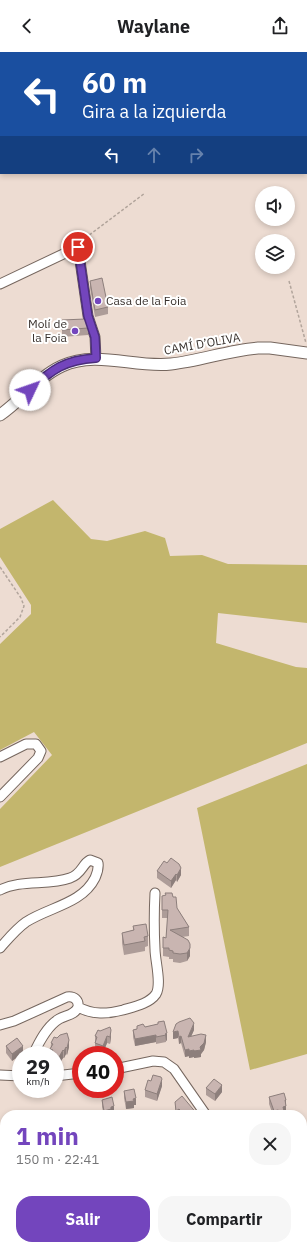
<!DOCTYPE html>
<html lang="es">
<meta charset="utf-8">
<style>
:root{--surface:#fff;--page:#f6f6f6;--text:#202124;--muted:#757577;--accent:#7345bd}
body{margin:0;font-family:"IBM Plex Sans",sans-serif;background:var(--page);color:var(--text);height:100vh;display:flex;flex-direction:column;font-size:15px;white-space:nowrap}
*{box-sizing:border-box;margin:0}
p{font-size:13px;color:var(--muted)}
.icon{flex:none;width:22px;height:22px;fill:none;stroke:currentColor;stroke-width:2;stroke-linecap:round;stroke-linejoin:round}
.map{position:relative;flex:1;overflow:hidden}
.drawer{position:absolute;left:0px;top:1058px;width:307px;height:140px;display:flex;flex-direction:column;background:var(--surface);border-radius:16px 16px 0 0;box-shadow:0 2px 6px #0003}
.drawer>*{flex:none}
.guide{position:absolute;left:0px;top:0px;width:307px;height:122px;box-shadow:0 2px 6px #0003;background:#1a4fa0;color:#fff;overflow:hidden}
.tools{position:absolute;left:255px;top:134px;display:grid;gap:8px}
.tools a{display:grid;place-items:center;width:40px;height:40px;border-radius:50%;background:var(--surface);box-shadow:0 2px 6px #0003;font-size:20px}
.speed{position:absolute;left:12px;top:994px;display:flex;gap:8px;font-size:20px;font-weight:700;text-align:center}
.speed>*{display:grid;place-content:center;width:52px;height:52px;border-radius:50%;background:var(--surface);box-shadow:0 2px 6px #0003;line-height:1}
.speed small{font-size:10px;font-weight:400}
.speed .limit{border:6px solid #d22;background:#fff;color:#111}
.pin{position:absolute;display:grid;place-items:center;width:34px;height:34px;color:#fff;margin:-17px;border:2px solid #fff;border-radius:50%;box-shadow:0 1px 4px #0007}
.me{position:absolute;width:44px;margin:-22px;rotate:48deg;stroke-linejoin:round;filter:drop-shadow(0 0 3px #0008)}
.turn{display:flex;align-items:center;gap:14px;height:84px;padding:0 16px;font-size:18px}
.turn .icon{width:52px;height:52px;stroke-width:2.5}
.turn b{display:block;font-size:28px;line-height:34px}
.lanes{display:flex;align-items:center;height:38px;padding:0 16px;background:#0003;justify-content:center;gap:20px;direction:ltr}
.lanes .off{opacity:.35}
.round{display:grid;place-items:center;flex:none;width:42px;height:42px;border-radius:16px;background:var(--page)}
.head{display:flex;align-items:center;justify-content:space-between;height:68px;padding:0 16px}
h1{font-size:24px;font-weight:700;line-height:30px;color:var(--accent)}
.action{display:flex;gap:8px;margin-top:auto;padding:8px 16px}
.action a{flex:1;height:46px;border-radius:16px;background:var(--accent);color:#fff;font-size:16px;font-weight:700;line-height:46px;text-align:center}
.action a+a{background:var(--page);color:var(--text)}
header{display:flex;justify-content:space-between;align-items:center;height:52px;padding:0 16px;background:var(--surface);font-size:18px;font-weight:700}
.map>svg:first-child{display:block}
</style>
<header><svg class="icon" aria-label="back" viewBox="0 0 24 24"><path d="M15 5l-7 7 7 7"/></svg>Waylane<svg class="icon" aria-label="share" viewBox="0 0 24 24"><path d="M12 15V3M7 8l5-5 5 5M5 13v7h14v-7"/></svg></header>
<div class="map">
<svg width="307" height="1198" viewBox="0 0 307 1198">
<rect width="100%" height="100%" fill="#eddcd2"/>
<!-- green -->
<path fill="#c3b66d" d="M53,448L91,487L107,489L145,479L165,486L170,504L202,503L228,512L307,513V571L218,561L216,591L296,615L307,616V691L0,815V757L52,703L34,680L0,698V592L31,562V553L0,505V477Z
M307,712V1002L250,1018L197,756Z
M302,1160H307V1198H256L257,1193H302Z"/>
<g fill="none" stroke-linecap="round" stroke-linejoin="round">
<!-- service casing -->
<g stroke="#75665e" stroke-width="6">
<path id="service" d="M302,1077L307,1076
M0,1081L5,1080"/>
</g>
<!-- minor casing -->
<g stroke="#75665e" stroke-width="11">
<path id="minor" d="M0,232L78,195L88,264L95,285L96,307
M0,705L26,692H36L41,699L38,706L0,745
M0,838C21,827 48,834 70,826C82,822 82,812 90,808L98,811C99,817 97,821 95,826C82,852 49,855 26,870C16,877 8,887 0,896
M0,973L14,969L67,945C74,944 79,948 78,955C93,963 107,962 123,958C133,955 149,952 156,942C162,932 155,909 155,897C154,878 154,860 155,841
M33,1003C39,990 47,974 59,967C66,963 75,963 78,955
M115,1017L153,1009L164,1010L174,1017L206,1063
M0,1023L21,1024
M55,1024L81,1021
M302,1081L307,1083
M0,1130L5,1129
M302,1154L307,1155"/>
</g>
<!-- tertiary casing -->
<g stroke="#75665e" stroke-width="13">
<path id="tertiary" d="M0,363C22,348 38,325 62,314C97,298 134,316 171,312C200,309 229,298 258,296H270L307,301"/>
</g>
<!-- motorway casing -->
<g stroke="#75665e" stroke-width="18">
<path id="motorway" d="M288,0V1
M306,22L307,23"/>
</g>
<!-- path -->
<path stroke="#b2a59c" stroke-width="1.5" stroke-dasharray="3 2" stroke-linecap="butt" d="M306,81L307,82
M80,186L88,184L145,141
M289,229L306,291
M0,515L21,546L24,554L20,565L0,585"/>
<!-- service -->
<use href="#service" stroke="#fff" stroke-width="4.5"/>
<!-- minor -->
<use href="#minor" stroke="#fff" stroke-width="9"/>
<!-- tertiary -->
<use href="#tertiary" stroke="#fff" stroke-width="11"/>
<!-- motorway -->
<use href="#motorway" stroke="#fff" stroke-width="16"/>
</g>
<!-- wall -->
<path fill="#ad9c98" d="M90,229L108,255V262L95,265L90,236Z
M62,268L88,276V283L62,285Z
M157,819L181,823L177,830L176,828L171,836L157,826Z
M162,844L173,845L177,856L189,875V884L182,885L190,904L187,909L180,911L173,910V907H169V905L163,904V885L166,886L168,866H162Z
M133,874L148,884V894L145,895V899L124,903L122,891V881L133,878Z
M164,969L167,988L166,989V990L156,992V990L135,994L133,985V978L137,977V974L145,975L158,972Z
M98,978L111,985L110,992L107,991L103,1001L95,998V984Z
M194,978L191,984L206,990L204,998L201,1002V1005L194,1006V1005L189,1006V1004L185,1005L181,991L179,992L178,986L173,987V980Z
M51,991L69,995L67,1003L66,1002L64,1006H63L59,1012L55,1010V1003H50Z
M6,994L23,1001L12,1009L6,1001Z
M151,1029L162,1034L157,1049L145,1045V1038Z
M206,1036L222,1040L215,1049L206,1043Z
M124,1039L136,1053H134V1056L126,1057L124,1046Z
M269,1045L286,1048V1061H284L285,1063H273L269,1052Z
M102,1048L114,1061L111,1062V1063H104L102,1055Z
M175,1050L198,1063H176Z
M302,1090L303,1091L304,1112H302Z"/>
<!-- shaded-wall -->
<path fill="#8d7f7c" d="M181,816V823L177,830V823Z
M176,822V828L171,836V829Z
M190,896V904L187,909V901Z
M194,971V978L188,992V985Z
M111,978V985L110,992V985Z
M178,979V986L173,987V980Z
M167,981V988L166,989L165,982Z
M156,983V990L135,994V987Z
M206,983V990L204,998L201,1002V1005L194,1006V999L200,995Z
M107,984V991L103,1001V994Z
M181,984V991L179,992V985Z
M69,988V995L67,1003V996Z
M23,994V1001L12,1009V1002Z
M66,995V1002L64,1006V999Z
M189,997V1004L185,1005V998Z
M63,998V1006L59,1012V1005Z
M194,998V1005L189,1006V999Z
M162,1027V1034L157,1049V1042Z
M222,1033V1040L215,1049V1042Z
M136,1046V1053H134V1056L126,1057V1050L133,1047Z
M285,1048H286V1061L283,1062V1055Z
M114,1054V1061L111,1062V1063H104V1059L111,1055Z
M179,1057V1063H176V1059Z
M278,1058V1063H274V1059Z"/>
<!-- building -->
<path fill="#c9b5b1" stroke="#8d7f7c" d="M102,226L108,255L95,258L90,229Z
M85,267L88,276L62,278V268Z
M171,806L179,812L181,816L177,823L176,822L171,829L157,819L164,809L167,811Z
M165,841H172L173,845H176L177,856L189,875L170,878L188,888L190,892V896L187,901L180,902L173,901V899L169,898V896H163V885L166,886L168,858H162V844L166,843Z
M146,872L148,884L144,885L145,889L124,893L122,881L134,878L133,874Z
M190,966L194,971L188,985L201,982L206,983L204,991L200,995L201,998L194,999V998L189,999V997L185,998L181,984L179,985L178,979L173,980L176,972L179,970Z
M164,969L167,981L165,982L166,983L156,985V983L135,987L133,978L137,977V974L143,972L145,975L158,972V970Z
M110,975L111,978L110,985L107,984L103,994L95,991L97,985L95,984L98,978L100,979Z
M67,981L69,988L67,996L66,995L64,999L63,998L59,1005L51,1001L53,998L50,997L53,992L51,991L54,985L57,986L60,983Z
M17,986L23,994L12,1002L6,994Z
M153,1023L161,1025L162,1027L157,1042L145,1038L148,1028L151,1029Z
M214,1027L222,1033L215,1042L206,1036Z
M134,1037L136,1046L133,1047L134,1049L126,1050L124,1039Z
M284,1041L286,1048H285L286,1054L283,1055L285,1063L278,1058L274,1059L269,1045Z
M182,1044L198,1063H185L179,1057L176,1059L175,1050Z
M112,1045L114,1054L111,1055V1057L104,1059L102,1048Z
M145,1060L147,1063H137L140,1061Z
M302,1090L303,1091L304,1105H302Z"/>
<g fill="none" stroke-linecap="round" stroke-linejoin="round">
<!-- route casing -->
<g stroke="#4b2d7b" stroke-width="10">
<path id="route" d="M30,338C52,317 65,308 96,306L95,285L88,264L78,195"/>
</g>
<!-- route -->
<use href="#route" stroke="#7345bd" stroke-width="7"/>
</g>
<!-- markers -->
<g fill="#7345bd" stroke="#fff" stroke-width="1.5">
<circle cx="98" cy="249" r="4"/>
<circle cx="75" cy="279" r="4"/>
</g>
<g text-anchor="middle" stroke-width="4" stroke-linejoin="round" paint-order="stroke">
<!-- poi labels -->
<g font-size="12" fill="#38312d" stroke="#fff" text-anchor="start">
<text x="106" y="253">Casa de la Foia</text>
<text x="67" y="276" text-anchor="end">Molí de<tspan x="67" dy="14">la Foia</tspan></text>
</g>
<!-- street labels -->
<g font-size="12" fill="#38312d" stroke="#fff">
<text transform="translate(202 292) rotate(-10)" y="4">CAMÍ D’OLIVA</text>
</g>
</g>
</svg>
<div class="tools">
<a><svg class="icon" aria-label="sound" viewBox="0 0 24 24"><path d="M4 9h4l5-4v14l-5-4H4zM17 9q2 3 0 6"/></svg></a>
<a><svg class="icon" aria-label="layers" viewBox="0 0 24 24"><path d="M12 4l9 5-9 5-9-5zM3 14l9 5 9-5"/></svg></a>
</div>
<div class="speed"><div>29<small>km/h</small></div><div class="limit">40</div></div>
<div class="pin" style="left:78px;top:195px;background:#d93025"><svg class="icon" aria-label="arrive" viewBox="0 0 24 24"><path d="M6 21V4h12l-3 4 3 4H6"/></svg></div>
<svg class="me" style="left:30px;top:338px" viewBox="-20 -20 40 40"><circle r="19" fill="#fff"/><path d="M0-13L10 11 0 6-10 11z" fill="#7345bd"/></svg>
<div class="guide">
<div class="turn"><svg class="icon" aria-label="left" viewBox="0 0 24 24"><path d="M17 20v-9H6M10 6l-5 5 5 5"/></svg><div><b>60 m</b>Gira a la izquierda</div></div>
<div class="lanes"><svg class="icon" aria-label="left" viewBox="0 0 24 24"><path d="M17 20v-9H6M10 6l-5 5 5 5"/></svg><svg class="icon off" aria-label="ahead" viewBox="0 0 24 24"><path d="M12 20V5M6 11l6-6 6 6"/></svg><svg class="icon off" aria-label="right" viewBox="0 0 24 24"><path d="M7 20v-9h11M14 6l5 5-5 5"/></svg></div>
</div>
<section class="drawer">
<div class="head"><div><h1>1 min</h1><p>150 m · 22:41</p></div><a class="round"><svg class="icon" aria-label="close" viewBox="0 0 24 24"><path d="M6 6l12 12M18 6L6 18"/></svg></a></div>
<div class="action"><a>Salir</a><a>Compartir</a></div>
</section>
</div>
